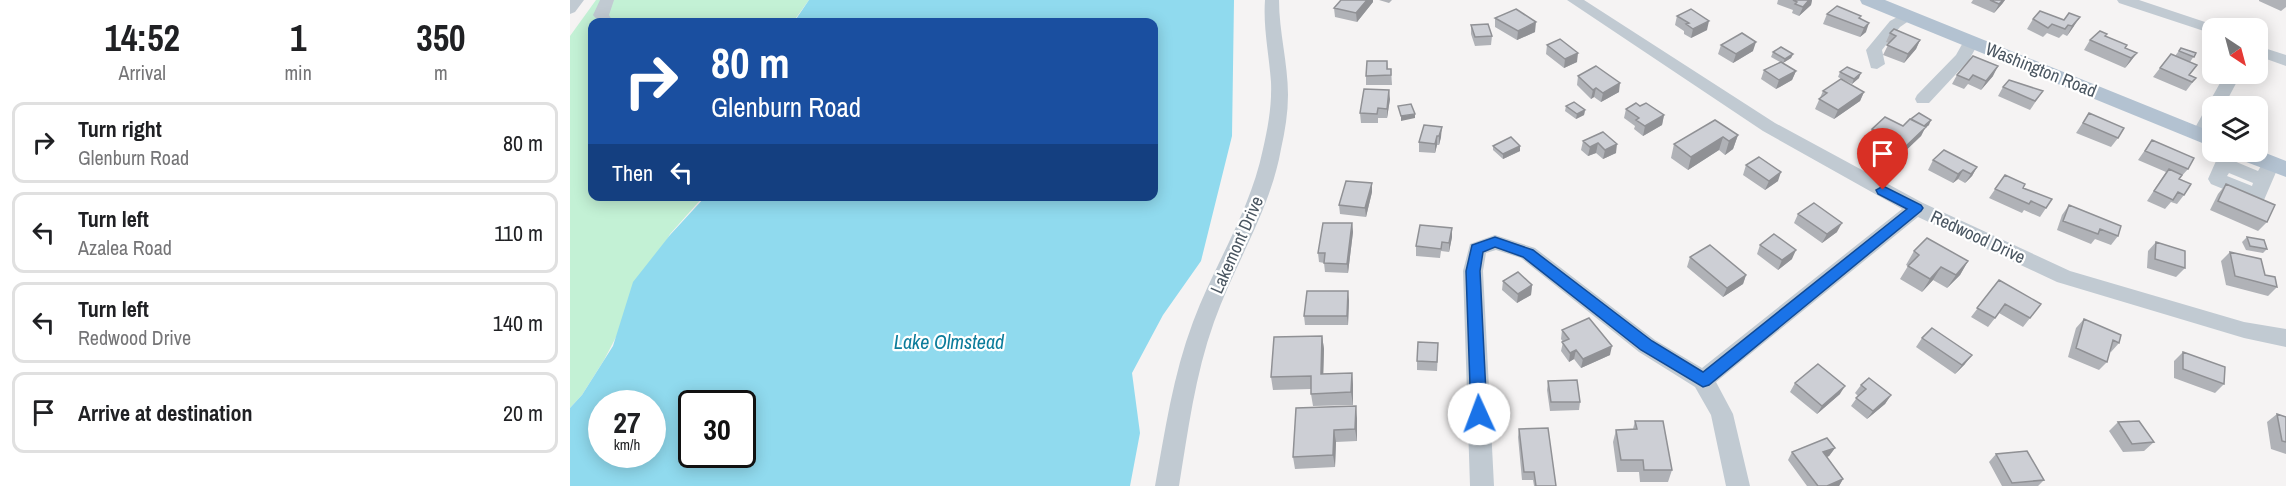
<!DOCTYPE html>
<style>
:root{--surface:#fff;--page:#f6f6f6;--text:#202124;--muted:#757577;--line:#e0e0e0}
body{margin:0;font-family:"Archivo Narrow",sans-serif;background:var(--page);color:var(--text);height:100vh;display:flex;flex-direction:column;font-size:22px;white-space:nowrap}
*{box-sizing:border-box;margin:0}
p{font-size:20px;color:var(--muted)}
.icon{flex:none;width:33px;height:33px;fill:none;stroke:currentColor;stroke-width:2;stroke-linecap:round;stroke-linejoin:round}
.map{position:relative;flex:1;overflow:hidden}
.side{display:flex;flex-direction:column;background:var(--surface);width:570px}
.side>*{flex:none}
.hud{position:absolute;left:18px;top:18px;width:570px;height:183px;border-radius:12px;box-shadow:0 3px 15px #0003;background:#1a4fa0;color:#fff;overflow:hidden}
.needle{width:39px;rotate:144deg}
.fabs{position:absolute;left:1632px;top:18px;display:grid;gap:12px}
.fabs a{display:grid;place-items:center;width:66px;height:66px;border-radius:12px;background:var(--surface);box-shadow:0 3px 15px #0003;font-size:30px}
.speed{position:absolute;left:18px;top:390px;display:flex;gap:12px;font-size:30px;font-weight:700;text-align:center}
.speed>*{display:grid;place-content:center;width:78px;height:78px;border-radius:50%;background:var(--surface);box-shadow:0 3px 15px #0003;line-height:1}
.speed small{font-size:15px;font-weight:400}
.speed .limit{border:3px solid #111;border-radius:9px;background:#fff;color:#111}
.pin{position:absolute;display:grid;place-items:center;width:51px;height:51px;color:#fff;margin:-62px -26px;border-radius:50% 50% 50% 0;rotate:-45deg;box-shadow:0 0 6px #0007}
.pin .icon{rotate:45deg}
.me{position:absolute;width:66px;margin:-33px;rotate:358deg;stroke-linejoin:round;filter:drop-shadow(0 0 4px #0008)}
.turn{display:flex;align-items:center;gap:21px;height:126px;padding:0 24px;font-size:27px}
.turn .icon{width:78px;height:78px;stroke-width:2.5}
.turn b{display:block;font-size:42px;line-height:51px}
.then{display:flex;align-items:center;height:57px;padding:0 24px;background:#0003;gap:12px;font-size:22px}
.eta{display:flex;justify-content:space-evenly;align-items:center;height:102px;text-align:center}
.eta b{font-size:36px;font-weight:700;line-height:42px}
ul{padding:0;list-style:none}
li{display:flex;align-items:center;gap:18px;height:81px;margin:0 12px 9px;padding:0 12px;border:3px solid var(--line);border-radius:12px}
li div{flex:1}
li b{display:block;font-size:22px}
li em{font-style:normal}
main{display:flex;flex:1;min-height:0}
.map>svg:first-child{display:block}
</style>
<main>
<section class="side">
<div class="eta">
<div><b>14:52</b><p>Arrival</p></div>
<div><b>1</b><p>min</p></div>
<div><b>350</b><p>m</p></div>
</div>
<ul>
<li><svg class="icon" aria-label="right" viewBox="0 0 24 24"><path d="M7 20v-9h11M14 6l5 5-5 5"/></svg><div><b>Turn right</b><p>Glenburn Road</p></div><em>80 m</em></li>
<li><svg class="icon" aria-label="left" viewBox="0 0 24 24"><path d="M17 20v-9H6M10 6l-5 5 5 5"/></svg><div><b>Turn left</b><p>Azalea Road</p></div><em>110 m</em></li>
<li><svg class="icon" aria-label="left" viewBox="0 0 24 24"><path d="M17 20v-9H6M10 6l-5 5 5 5"/></svg><div><b>Turn left</b><p>Redwood Drive</p></div><em>140 m</em></li>
<li><svg class="icon" aria-label="arrive" viewBox="0 0 24 24"><path d="M6 21V4h12l-3 4 3 4H6"/></svg><div><b>Arrive at destination</b></div><em>20 m</em></li>
</ul>
</section>
<div class="map">
<svg width="1716" height="486" viewBox="0 0 1716 486">
<rect width="100%" height="100%" fill="#f5f3f3"/>
<!-- green -->
<path fill="#c3f1d5" d="M26,0H239L223,22H22V196L133,197L100,234L34,360L12,395L0,408V36Z"/>
<!-- water -->
<path fill="#90daee" fill-rule="evenodd" d="M239,0H664L662,136L631,261L593,315L562,373L570,433L560,486H0V408L12,395L43,346L63,282L100,235L135,197L584,196V22H224ZM32,404H82V454H32ZM122,404H172V454H122Z"/>
<g fill="none" stroke-linecap="round" stroke-linejoin="round">
<!-- minor -->
<path fill="#c1cad2" fill-rule="evenodd" d="M0,0H14L5,12L0,14Z
M30,0H44L39,15L43,22H29L23,15Z
M695,0H709C709,32 718,63 718,95C718,113 715,131 711,149C700,211 665,263 644,322C625,375 618,431 609,486H585C595,431 603,375 623,322C645,263 680,212 693,149C698,127 702,105 701,82C699,54 693,28 695,0Z
M997,0H1014L1205,123L1353,203L1500,271L1674,322L1716,329V347L1674,338L1487,282L1348,217L1146,382L1163,414L1180,486H1156L1141,415L1125,387L1069,352L951,258L926,250L916,253L913,271L924,486H900L893,271L900,244L925,235L965,248L1085,340L1132,368L1332,209L1193,131Z
M1547,0H1569L1647,26L1649,28H1642V34L1637,32L1549,3Z
M1338,11L1346,16L1330,27L1312,50L1315,64L1307,69L1301,68L1296,50L1320,21Z
M1401,37L1409,42L1399,60L1359,103H1347L1345,99L1347,95L1386,55L1395,39Z
M1688,46L1716,55V66L1688,56Z
M1655,74H1671L1654,106H1642V128L1636,139H1624L1621,135Z
M1650,152H1668L1664,161L1688,171L1695,159L1701,157L1707,159L1710,163L1694,200L1687,202L1680,200L1641,184L1638,179ZM1659,173L1683,183L1682,186L1657,176Z"/>
<!-- major -->
<path fill="#b3c2d1" fill-rule="evenodd" d="M1290,0H1315L1642,132V147L1292,4Z
M1688,150L1716,161V177L1663,157L1660,152Z"/>
</g>
<!-- wall -->
<path fill="#b0b2b7" d="M809,0H822L819,3Z
M1208,0H1242L1241,5L1229,16L1222,13L1223,10L1207,4Z
M1403,0H1435L1432,4L1424,13L1401,3Z
M1689,0H1716V7L1711,11L1689,1Z
M803,2L787,22L765,17L764,8Z
M1257,14L1290,19L1296,32L1290,37L1253,24Z
M1107,16L1137,30L1121,38L1114,34V31L1105,25Z
M925,18L965,32L947,40L925,27Z
M1463,19L1504,26L1497,36L1493,34L1489,38L1477,33L1473,37L1457,29Z
M901,25L922,36L921,45L905,46L901,34Z
M1320,33L1350,40L1346,49L1334,63L1313,55L1319,43L1316,42Z
M1536,36L1556,48L1567,53L1560,62L1555,68L1514,50L1520,40Z
M977,45L1007,62L994,68L976,54Z
M1151,45L1183,51L1163,63L1148,54Z
M1611,48L1626,53L1620,62L1607,57L1620,75L1626,78L1616,91L1583,77L1590,68L1605,56Z
M1203,52L1223,54L1221,58L1213,63L1226,71L1222,80L1206,89L1191,79L1194,70L1210,62L1201,57Z
M817,61L818,69H821L822,85H796V76Z
M1270,72L1289,78L1282,84L1268,77Z
M1387,75L1423,76L1411,90L1398,84L1394,89L1382,84Z
M1008,76L1049,92L1031,102L1024,97L1021,99L1007,85Z
M1433,87L1473,91L1460,110L1428,96Z
M1253,91L1294,92L1290,101L1264,119L1245,109Z
M820,99L817,118H808V123H791L790,113Z
M996,106L1015,110L1014,115L1006,119L995,111Z
M1070,106L1094,115L1092,125L1073,136L1064,129L1065,126L1054,118L1056,109Z
M1519,113L1548,138L1541,147L1506,133Z
M854,125L871,137L869,145H867L865,153L849,152V142Z
M1359,125L1355,128L1351,136L1330,156L1297,138L1302,129Z
M1033,132L1046,153L1033,159L1026,153L1018,156L1011,150L1013,141Z
M1168,135L1163,149L1155,155L1149,150L1118,170L1101,158L1104,144Z
M1582,140L1618,169L1609,179L1614,195L1607,204L1601,202L1595,209L1577,201L1596,172L1568,160Z
M923,146L950,151L933,159L923,150Z
M1363,160L1407,167L1402,176L1395,183L1388,179L1383,183L1358,170Z
M1176,165L1208,181L1195,190L1173,175Z
M1435,175L1453,188L1476,208L1470,217L1454,210L1452,213L1419,198Z
M1656,184L1697,222L1688,231L1640,210L1648,194Z
M802,192L796,217L770,214L769,205Z
M1499,205L1548,236L1541,245L1525,239L1521,244L1487,230L1492,215Z
M1228,214L1267,232L1252,243L1224,223Z
M782,223L783,232L778,273L755,272L754,263L749,262L748,253Z
M882,228V237L879,252L871,251L870,258L846,256V246Z
M1677,237L1697,249L1693,253L1676,250L1672,242Z
M1586,242L1615,268L1606,277L1577,268L1578,251Z
M1190,245L1222,259L1208,270L1187,254Z
M1344,251L1398,261L1390,275L1377,288L1363,280L1352,292L1330,279L1338,266L1336,265Z
M1660,252L1695,275L1707,287L1698,296L1656,285L1651,261Z
M1120,257L1176,275L1173,284L1153,297L1117,267Z
M1429,280L1471,304L1453,327L1429,313L1418,327L1401,317Z
M933,281L962,285L961,295L947,303L932,290Z
M779,300L778,325H735L734,316Z
M1514,319L1549,343L1541,352L1540,351L1537,362L1529,370L1498,357L1506,328Z
M992,330L1040,355L1011,368L1004,359L999,362L991,351L993,342L991,339Z
M752,336L754,349L753,374L782,373L783,385V405L743,406L741,394V389L703,390L701,377Z
M1352,338L1395,364L1385,374L1346,347Z
M868,352L867,371L847,370V361Z
M1613,352L1654,384L1645,393L1604,378V361Z
M978,381L1010,402L1009,410L980,411L977,390Z
M1225,383L1270,394L1247,414L1220,392Z
M1291,385L1321,395L1315,404L1297,419L1281,406L1288,396L1285,393Z
M726,408L787,418V441L766,442L765,467L725,469L723,457Z
M1707,414L1716,417V454L1701,449L1697,422Z
M1065,421L1102,470L1098,482H1070L1069,472H1047L1043,442L1046,430L1063,429Z
M1548,422L1584,442L1574,451L1553,452L1539,431Z
M949,429L986,486H964L963,480H952L948,437Z
M1265,448L1259,456L1257,457L1273,479L1269,486H1237L1218,460L1222,452Z
M1426,454L1474,480L1468,486H1432L1419,462Z"/>
<!-- shaded-wall -->
<path fill="#909195" d="M797,0H803V2L787,22L786,13Z
M1239,0H1242L1241,5L1229,16L1233,7Z
M1433,0H1435L1432,4L1424,13L1429,4Z
M1510,17L1504,26L1497,36L1502,26Z
M1139,21L1137,30L1121,38L1123,29Z
M966,22L965,32L947,40L948,31Z
M1299,23L1296,32L1290,37L1294,28Z
M1350,40L1346,49L1334,63L1338,54Z
M1186,42L1183,51L1163,63L1166,54Z
M1008,53L1007,62L994,68L995,59Z
M1567,53L1560,62L1555,68L1561,58Z
M1223,54L1221,58L1213,63L1215,59Z
M1428,66L1423,76L1411,90L1416,81Z
M1226,71L1222,80L1206,89L1209,80Z
M1291,73L1289,78L1282,84L1284,79Z
M1050,83L1049,92L1031,102L1033,93Z
M1026,88L1024,97L1021,99L1023,90Z
M819,90L820,99L817,118V109Z
M1294,92L1290,101L1264,119L1268,110Z
M1015,110L1014,115L1006,119L1007,114Z
M845,114V118L831,121V116Z
M1094,115L1092,125L1073,136L1075,126Z
M1361,120L1359,125L1355,128L1351,136L1330,156L1335,147L1352,128Z
M872,127L871,137L869,145V136Z
M1168,135L1163,149L1155,155L1159,141Z
M867,136V145L865,153V144Z
M1153,137L1149,150L1118,170L1121,157Z
M1028,143L1026,153L1018,156L1020,147Z
M1047,144L1046,153L1033,159L1035,150Z
M950,146V151L933,159V154Z
M1407,167L1402,176L1395,183L1401,174Z
M1393,170L1388,179L1383,183L1388,174Z
M1211,172L1208,181L1195,190L1199,181Z
M802,183V192L796,217L795,208Z
M782,223L783,232L778,273L777,264Z
M1272,223L1267,232L1252,243L1257,234Z
M882,228V237L879,252V243Z
M1226,250L1222,259L1208,270L1212,260Z
M1398,261L1390,275L1377,288L1386,275Z
M1371,267L1363,280L1352,292L1360,279Z
M1176,275L1173,284L1153,297L1157,288Z
M962,285L961,295L947,303L948,294Z
M778,291L779,300L778,325L777,316Z
M752,336L754,349L753,386L751,374Z
M1042,346L1040,355L1011,368L1013,359Z
M1006,350L1004,359L999,362L1000,353Z
M1402,355L1395,364L1385,374L1392,365Z
M782,373L783,385V405L781,392Z
M1275,386L1270,394L1247,414L1252,406Z
M1321,395L1315,404L1297,419L1303,411Z
M786,406L787,418V441L785,429Z
M764,430L766,442L765,467L763,455Z
M1265,448L1259,456L1248,461L1253,452Z
M1273,479L1269,486H1257Z"/>
<!-- building -->
<path fill="#cdcfd5" stroke="#909195" stroke-width="1.5" d="M771,0H797L786,13L764,8Z
M1223,0H1239L1233,7L1225,4L1227,2Z
M1420,0H1433L1429,4Z
M1267,6L1291,16L1289,18L1299,23L1294,28L1257,14Z
M946,9L966,22L948,31L925,18Z
M1121,9L1139,21L1123,29L1116,24L1119,23L1107,16Z
M1470,11L1494,20L1499,13L1510,17L1502,26L1498,25L1495,29L1482,24L1478,28L1463,19Z
M918,24L922,36L905,37L901,25Z
M1324,29L1350,40L1338,54L1317,45L1326,36L1320,33Z
M1530,31L1537,34L1535,36L1557,45L1555,48L1567,53L1561,58L1520,40Z
M1172,33L1186,42L1166,54L1151,45Z
M990,39L1008,53L995,59L977,45Z
M1211,47L1223,54L1215,59L1203,52Z
M1611,48L1626,53L1624,57L1609,51Z
M1601,54L1627,65L1619,75L1626,78L1622,82L1590,68Z
M1403,56L1428,66L1416,81L1403,75L1399,80L1387,75Z
M797,61H817V69H821V75L796,76Z
M1211,62L1226,71L1209,80L1194,70Z
M1026,66L1050,83L1033,93L1026,88L1023,90L1008,76Z
M1277,67L1291,73L1284,79L1270,72Z
M1271,79L1294,92L1268,110L1249,99L1257,93L1253,91Z
M1439,80L1473,91L1465,101L1433,87Z
M794,89L819,90L817,109L808,108L807,114L790,113Z
M1004,102L1015,110L1007,114L996,106Z
M1066,103L1070,106L1076,103L1094,115L1075,126L1066,120L1069,118L1056,109Z
M841,104L845,114L831,116L828,106Z
M1349,113L1361,120L1354,126L1341,119Z
M1519,113L1554,128L1548,138L1513,123Z
M1315,117L1333,126L1340,119L1356,127L1335,147L1302,129Z
M1145,120L1168,135L1159,141L1153,137L1121,157L1104,144Z
M854,125L872,127L869,136H867L865,144L849,142Z
M1033,132L1047,144L1035,150L1028,143L1020,147L1013,141Z
M941,137L950,146L933,154L923,146Z
M1582,140L1624,158L1618,169L1575,151Z
M1374,150L1407,167L1401,174L1393,170L1388,174L1363,160Z
M1189,157L1211,172L1199,181L1176,165Z
M1599,169L1612,175L1609,179L1621,184L1614,195L1608,192L1603,200L1584,191Z
M1435,175L1455,184L1453,188L1482,199L1476,208L1461,201L1459,204L1425,189Z
M776,181L802,183L795,208L769,205Z
M1656,184L1705,205L1697,222L1648,201Z
M1244,203L1272,223L1257,234L1228,214Z
M1499,205L1551,226L1548,236L1530,229L1528,234L1493,221Z
M753,223H782L777,264L754,263L755,253H748Z
M850,225L882,228L879,243L872,242L871,249L846,246Z
M1204,234L1226,250L1212,260L1190,245Z
M1677,237L1694,240L1697,249L1680,246Z
M1357,238L1398,261L1386,275L1371,267L1360,279L1338,266L1349,255L1344,251Z
M1586,242L1615,251V268L1585,259Z
M1140,245L1176,275L1157,288L1120,257Z
M1660,252L1691,259L1695,275L1705,277L1707,287L1665,276Z
M948,272L962,285L948,294L933,281Z
M1429,280L1471,304L1460,318L1435,304L1425,318L1407,308Z
M737,291H778L777,316H734Z
M1019,318L1042,346L1013,359L1006,350L1000,353L992,342L999,339L992,330Z
M1514,319L1551,335L1549,343L1543,340L1537,362L1506,348Z
M1362,328L1402,355L1392,365L1352,338Z
M752,336L751,374L782,373L781,392L741,394V376L701,377L704,337Z
M848,342L868,343L867,362L847,361Z
M1613,352L1655,367L1654,384L1613,369Z
M1248,364L1275,386L1252,406L1225,383Z
M1299,378L1321,395L1303,411L1286,398L1296,389L1291,385Z
M1007,380L1010,402H981L978,381Z
M786,406L785,429L764,430L763,455L723,457L726,408Z
M1707,414L1716,417V442L1712,441Z
M1065,421H1093L1102,470H1074L1073,460H1051L1046,430L1067,429Z
M1569,421L1584,442L1562,444L1548,422Z
M978,428L986,486H966L964,472H954L949,429Z
M1257,438L1265,448L1253,452L1273,479L1257,486H1248L1222,452Z
M1457,451L1474,480L1442,483L1426,454Z"/>
<!-- route -->
<path fill="#1a73e8" stroke="#114b97" stroke-width="1.5" d="M1313,186L1351,205L1353,208L1351,211L1139,385L1133,387L1071,350L953,257L925,247L913,252L910,271L917,414L914,419L909,421L903,419L901,414L896,271L902,245L925,237L963,250L1082,341L1133,372L1337,209L1308,194L1306,190Z"/>
<g text-anchor="middle" stroke-width="4.5" stroke-linejoin="round" paint-order="stroke">
<!-- street labels -->
<g font-size="18" fill="#4a5661" stroke="#fff">
<text transform="translate(1471 70) rotate(22)" y="6">Washington Road</text>
<text transform="translate(1408 237) rotate(25)" y="6">Redwood Drive</text>
<text transform="translate(667 245) rotate(-66)" y="6">Lakemont Drive</text>
</g>
<!-- water labels -->
<g font-size="20" font-style="italic" fill="#0c7c9b" stroke="#fff">
<text x="379" y="349">Lake Olmstead</text>
</g>
</g>
</svg>
<div class="fabs">
<a><svg class="needle" viewBox="-14 -14 28 28"><path d="M0-13l5 13h-10z" fill="#e53935"/><path d="M0 13l5-13h-10z" fill="#757577"/></svg></a>
<a><svg class="icon" aria-label="layers" viewBox="0 0 24 24"><path d="M12 4l9 5-9 5-9-5zM3 14l9 5 9-5"/></svg></a>
</div>
<div class="speed"><div>27<small>km/h</small></div><div class="limit">30</div></div>
<div class="pin" style="left:1313px;top:190px;background:#d93025"><svg class="icon" aria-label="arrive" viewBox="0 0 24 24"><path d="M6 21V4h12l-3 4 3 4H6"/></svg></div>
<svg class="me" style="left:909px;top:414px" viewBox="-20 -20 40 40"><circle r="19" fill="#fff"/><path d="M0-13L10 11 0 6-10 11z" fill="#1a73e8"/></svg>
<div class="hud">
<div class="turn"><svg class="icon" aria-label="right" viewBox="0 0 24 24"><path d="M7 20v-9h11M14 6l5 5-5 5"/></svg><div><b>80 m</b>Glenburn Road</div></div>
<div class="then">Then<svg class="icon" aria-label="left" viewBox="0 0 24 24"><path d="M17 20v-9H6M10 6l-5 5 5 5"/></svg></div>
</div>
</div>
</main>
